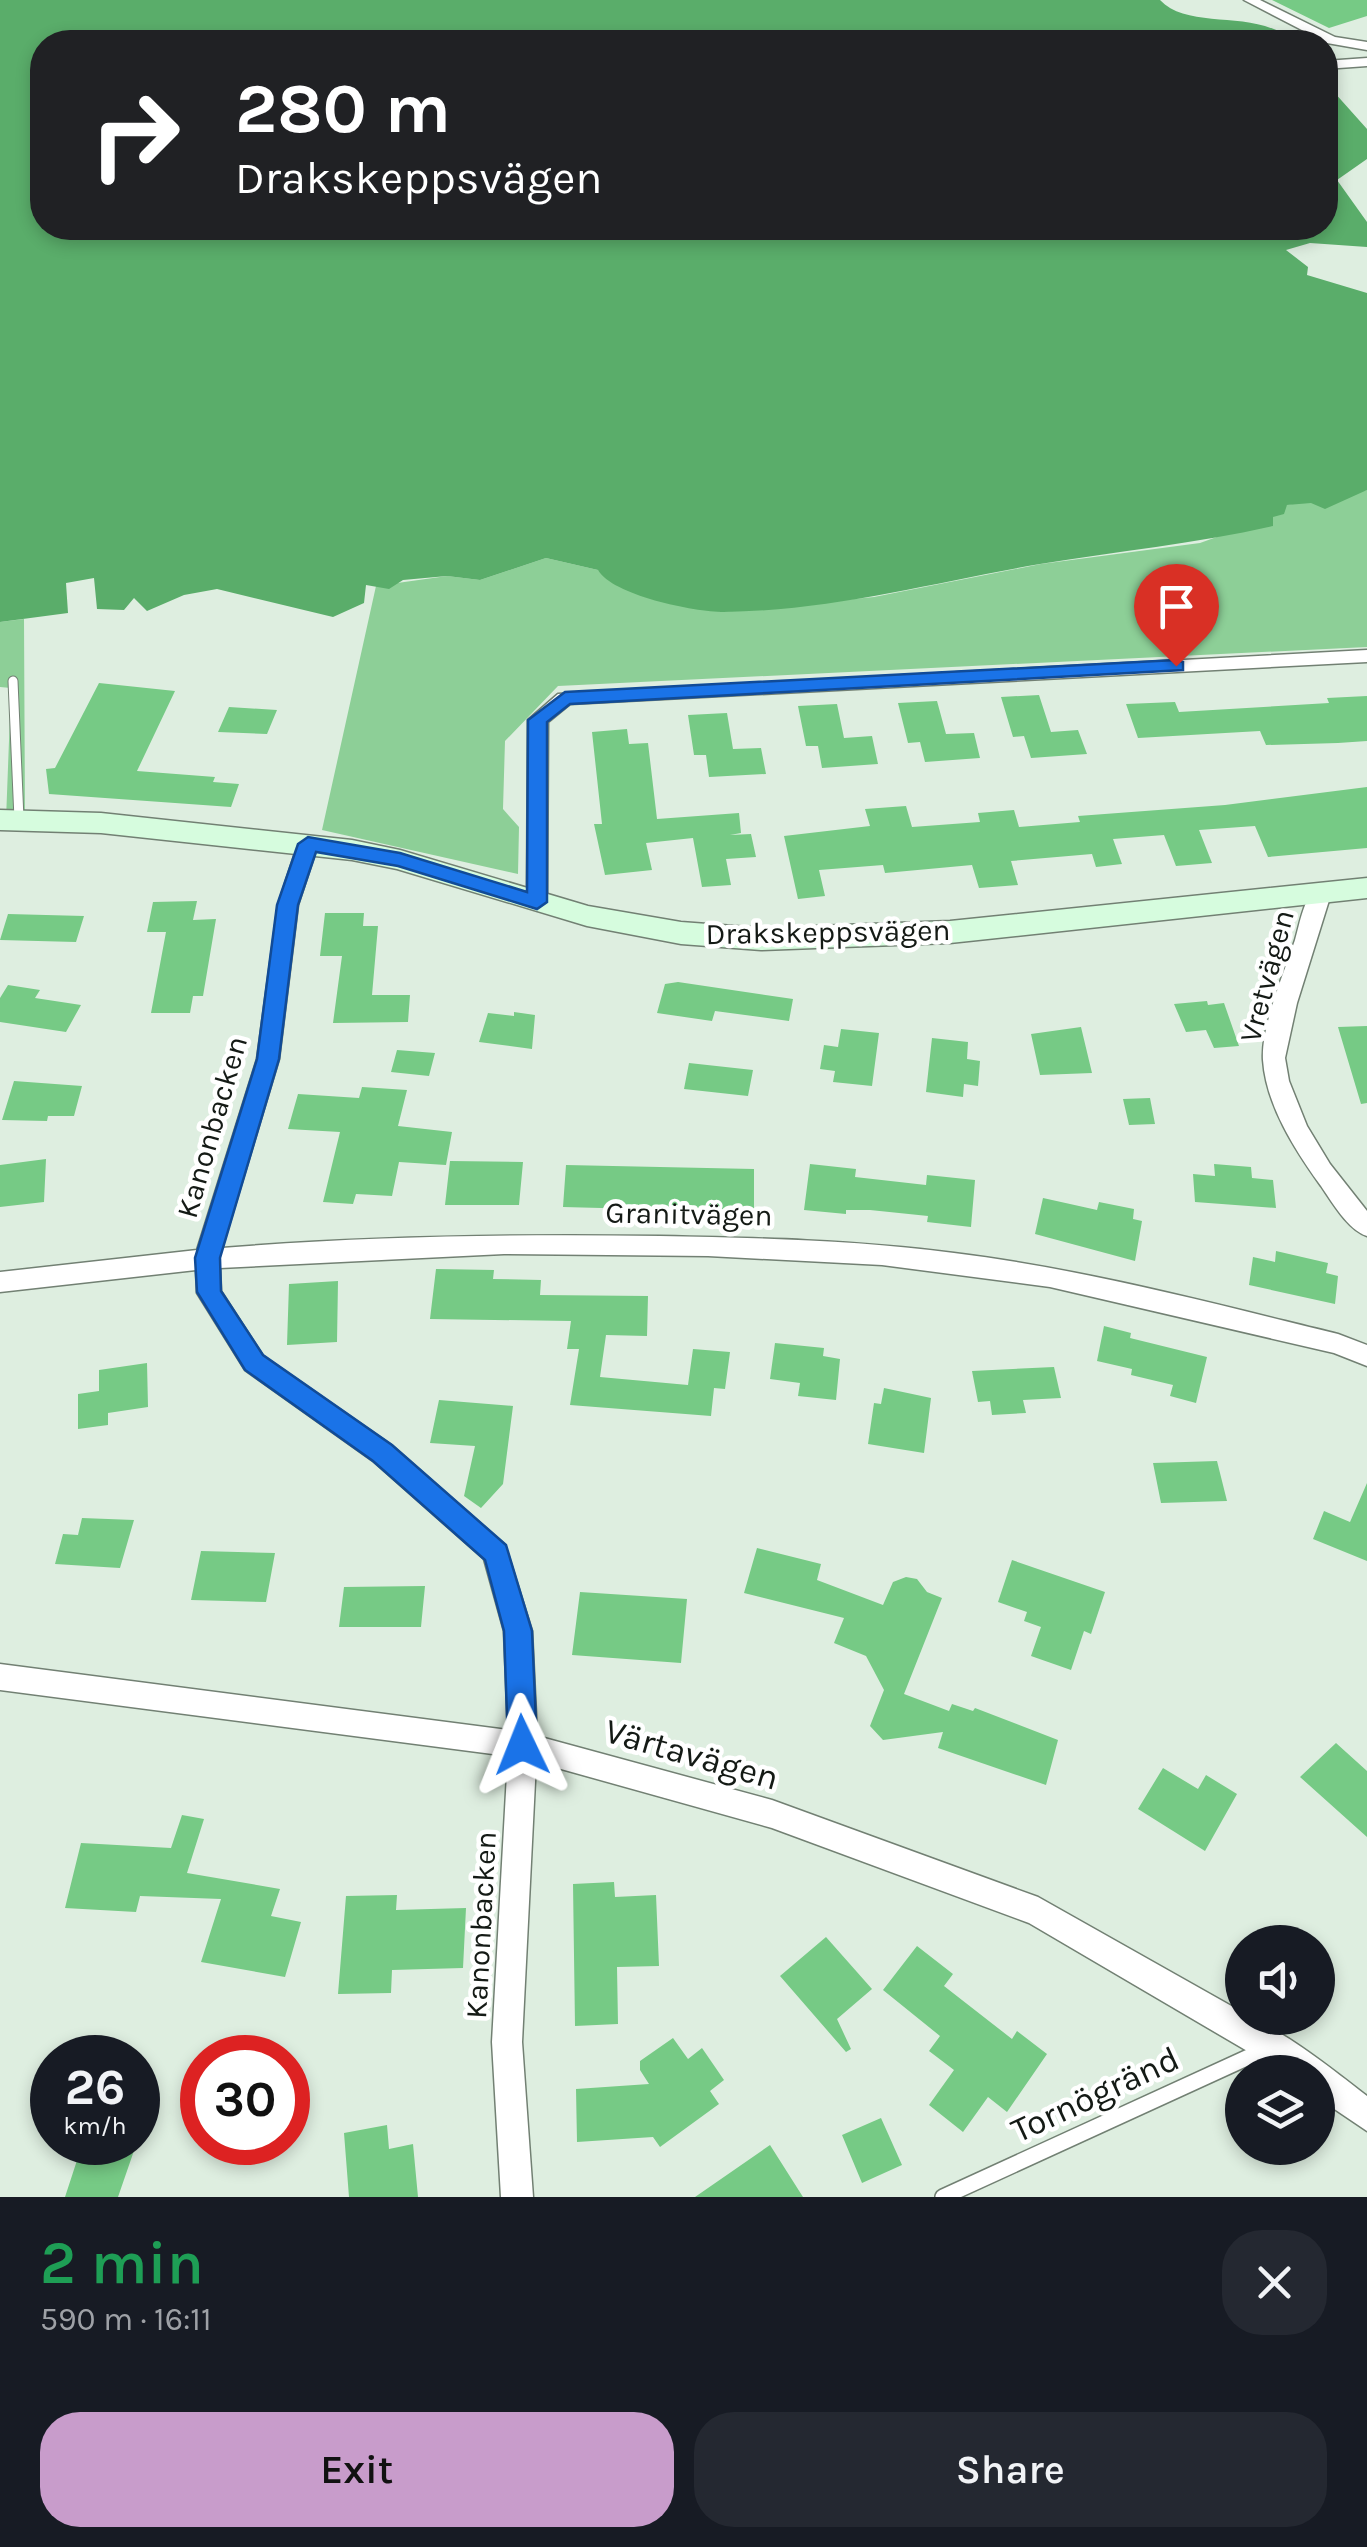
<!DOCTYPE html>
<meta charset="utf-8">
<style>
:root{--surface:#171b24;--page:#242831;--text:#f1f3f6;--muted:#9ea1a6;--accent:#c89ccb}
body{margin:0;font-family:Karla,sans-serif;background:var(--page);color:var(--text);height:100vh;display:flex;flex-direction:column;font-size:38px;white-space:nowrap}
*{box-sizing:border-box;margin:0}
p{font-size:32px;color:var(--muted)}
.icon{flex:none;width:55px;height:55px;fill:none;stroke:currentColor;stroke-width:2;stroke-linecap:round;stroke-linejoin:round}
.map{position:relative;height:2197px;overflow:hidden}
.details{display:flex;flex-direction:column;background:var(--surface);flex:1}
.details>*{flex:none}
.top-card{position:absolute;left:30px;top:30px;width:1308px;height:210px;border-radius:40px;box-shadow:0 5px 15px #0003;background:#202124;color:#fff;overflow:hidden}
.tools{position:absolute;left:1225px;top:1925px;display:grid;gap:20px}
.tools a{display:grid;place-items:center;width:110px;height:110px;border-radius:50%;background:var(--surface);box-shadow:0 5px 15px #0003;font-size:50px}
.speed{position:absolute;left:30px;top:2035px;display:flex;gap:20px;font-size:50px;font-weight:700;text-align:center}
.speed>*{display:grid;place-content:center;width:130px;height:130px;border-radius:50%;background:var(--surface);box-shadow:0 5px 15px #0003;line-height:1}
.speed small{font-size:25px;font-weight:400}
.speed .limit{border:15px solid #d22;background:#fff;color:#111}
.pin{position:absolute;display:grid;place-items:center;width:85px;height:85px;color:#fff;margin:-102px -42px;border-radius:50% 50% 50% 0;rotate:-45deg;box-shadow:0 0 10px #0007}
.pin .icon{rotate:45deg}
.me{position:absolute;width:110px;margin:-55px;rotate:358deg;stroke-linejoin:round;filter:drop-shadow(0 0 8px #0008)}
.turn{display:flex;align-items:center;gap:35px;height:210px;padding:0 40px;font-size:45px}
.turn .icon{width:130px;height:130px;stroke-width:2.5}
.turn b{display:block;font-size:70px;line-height:85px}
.round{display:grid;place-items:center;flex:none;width:105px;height:105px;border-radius:40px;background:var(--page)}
.headline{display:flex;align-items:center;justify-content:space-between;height:170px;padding:0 40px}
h1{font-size:60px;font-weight:600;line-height:75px;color:#1e9e55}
.cta{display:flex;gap:20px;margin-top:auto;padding:20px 40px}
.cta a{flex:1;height:115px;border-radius:40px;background:var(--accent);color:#111;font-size:40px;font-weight:600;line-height:115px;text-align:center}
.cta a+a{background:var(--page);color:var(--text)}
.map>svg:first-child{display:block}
</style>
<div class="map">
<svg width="1367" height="2197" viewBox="0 0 1367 2197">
<rect width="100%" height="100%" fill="#deeee0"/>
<!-- green -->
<path fill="#8dcf97" d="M1367,490V647L558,686L505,741L503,809L519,827L518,874L322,830L376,586L447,576L480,580L546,558L598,570L721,612L874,597L1041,564L1200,543L1272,517L1287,505Z
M24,619L25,820H6L11,688L0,687V622Z"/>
<!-- water -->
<path fill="#5aad6a" d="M0,0H1160C1190,32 1259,7 1293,42H42V228H1325V82L1367,129V159L1337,180L1367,222V247L1310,243L1286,250L1308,267L1307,275L1367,293V490L1325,509L1311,503L1287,505L1284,514L1273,517V526C1195,544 1118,551 1040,564C935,582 830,611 724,612C694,612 612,595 598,570L546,558L480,580L447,576L403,580L389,589L366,585L364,603L333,617L217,589L184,595L147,611L134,598L124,610L97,609L94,578L66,583L68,613L0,622Z"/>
<!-- building -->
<path fill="#76ca85" d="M1272,0H1367V16L1329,28Z
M99,683L175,691L137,771L215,777L213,782L239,784L231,807L49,794L46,769L55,768Z
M1039,695L1051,732L1078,730L1087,754L1031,758L1024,736L1013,737L1001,697Z
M1367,696V741L1338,743L1266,745L1260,731L1138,738L1126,704L1175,702L1179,712L1329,703L1327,698Z
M937,701L946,734L974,733L980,758L925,762L920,742L908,743L898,703Z
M837,704L844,738L872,736L878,764L822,768L818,746H806L798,706Z
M229,707L277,710L267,734L218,732Z
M727,713L733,749L761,748L766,774L709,777L706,755H694L688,715Z
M627,729L629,744L648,743L657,819L739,813L741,833L730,835L751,834L756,857L726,859L731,885L702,887L693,838L646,843L652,870L605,875L594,824H602L592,732Z
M1367,787V848L1268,857L1255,826L1199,830L1212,863L1176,866L1164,835L1113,839L1122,864L1096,867L1092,854L1011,861L1018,885L979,888L972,865L885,873L883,865L819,870L825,896L798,899L784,836L870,826L865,809L906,806L912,827L980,822L978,813L1014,810L1019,827L1080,822L1078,816L1225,805Z
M197,901L193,920L216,919L203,996H193L190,1013H151L166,932H147L153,902Z
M325,913H364L363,926H378L372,995H410L408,1022L333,1023L342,956H320Z
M8,914L84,916L76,942L0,940Z
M678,982L793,999L789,1021L715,1011L712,1021L657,1013L665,984Z
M8,985L40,990L35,998L81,1005L66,1032L0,1022V998Z
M1207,1001L1208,1005L1224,1003L1239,1046L1214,1048L1206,1030L1186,1032L1174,1004Z
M514,1012L535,1015L532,1049L479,1042L488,1013L514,1016Z
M1367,1026V1103L1361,1104L1338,1027Z
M1081,1027L1092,1073L1040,1075L1031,1034Z
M841,1029L879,1033L872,1086L833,1082L835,1071L820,1069L824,1045L838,1047Z
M932,1038L968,1042L967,1059L980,1061L978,1086L964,1084L963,1097L926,1092Z
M397,1050L435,1053L429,1076L391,1072Z
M689,1063L753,1070L748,1096L684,1089Z
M14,1081L82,1086L74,1116H48L47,1121L2,1120Z
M362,1087L407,1090L398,1126L452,1132L446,1165L399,1162L392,1196L356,1194L353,1204L323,1202L340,1132L288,1129L298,1094L359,1098Z
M1150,1098L1155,1124L1129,1125L1123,1099Z
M46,1159L44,1202L0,1207V1165Z
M450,1161L523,1162L519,1205H445Z
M810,1164L856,1169L855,1177L926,1185L927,1175L975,1180L971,1227L927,1222L928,1216L870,1210H846V1214L804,1210Z
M1214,1164L1251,1167L1252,1178L1273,1180L1276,1208L1195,1202L1193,1174L1215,1176Z
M566,1165L754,1169V1212L563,1207Z
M1043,1198L1097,1210L1099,1202L1134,1209L1133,1219L1142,1221L1135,1261L1035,1234Z
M1276,1251L1328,1263L1326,1273L1338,1276L1335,1304L1249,1285L1253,1257L1275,1262Z
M436,1269L494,1270L493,1279L541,1280L540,1295L648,1296L647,1336L606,1335L600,1377L688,1385L693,1349L730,1352L725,1389L714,1388L711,1416L570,1405L579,1349H567L571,1321L430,1319Z
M338,1281L337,1342L287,1345L289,1284Z
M1104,1326L1131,1333L1130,1338L1207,1357L1196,1403L1170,1396L1173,1385L1131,1375L1132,1369L1097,1361Z
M775,1343L824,1348L823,1356L840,1359L836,1400L798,1396L800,1383L770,1379Z
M147,1363L148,1407L108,1413V1425L78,1429V1394L99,1391V1370Z
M1054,1367L1061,1398L1023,1400L1026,1413L992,1415L990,1401L978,1402L972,1371Z
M884,1388L931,1398L924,1453L868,1444L874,1403L881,1404Z
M439,1400L513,1406L503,1484L481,1508L464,1496L475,1446L430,1443Z
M1217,1461L1227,1501L1161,1503L1153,1463Z
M1367,1483V1561L1313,1539L1324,1511L1350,1522Z
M82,1518L134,1520L120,1568L55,1564L63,1534L78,1535Z
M757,1548L821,1564L817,1580L883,1605L893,1582L906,1577L917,1579L927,1592L942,1598L904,1694L949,1711L952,1704L973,1711L975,1708L1058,1740L1046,1785L938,1748L943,1732L883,1740L870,1726L884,1690L866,1656L834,1643L844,1618L744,1593Z
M201,1551L275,1553L266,1602L191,1600Z
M1012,1560L1105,1592L1091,1634L1084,1631L1071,1670L1031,1656L1041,1627L1024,1621L1027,1612L998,1602Z
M425,1586L421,1627H339L344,1587Z
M580,1592L687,1599L681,1663L572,1655Z
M1336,1743L1367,1771V1837L1300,1777Z
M1163,1768L1198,1789L1206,1775L1237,1794L1205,1851L1138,1809Z
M182,1815L204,1819L187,1873L280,1889L271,1916L301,1922L285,1977L201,1962L221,1899L140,1896L136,1912L65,1908L81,1843L171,1848Z
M614,1882L615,1897L656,1895L659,1966L617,1967L618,2024L575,2026L573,1884Z
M397,1895L396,1910L466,1908L463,1968L392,1970L391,1993L338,1994L346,1896Z
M826,1937L872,1989L837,2019L851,2049L846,2052L780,1976Z
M917,1946L953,1974L944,1986L1012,2039L1017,2031L1047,2054L1007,2112L988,2097L963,2132L929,2105L954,2070L929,2051L940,2036L883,1990Z
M673,2038L688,2059L702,2048L724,2080L710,2091L719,2104L660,2147L653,2137L577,2142L576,2089L649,2084L640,2070V2061Z
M881,2118L902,2165L862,2183L842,2135Z
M387,2125L389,2149L413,2144L418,2197H349L344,2133Z
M83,2142H137L118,2197H65Z
M770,2145L803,2197H695Z"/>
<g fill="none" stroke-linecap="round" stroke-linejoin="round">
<!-- lane-far1 casing -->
<g stroke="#728073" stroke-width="11">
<path id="lane-far1" d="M13,681L19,819"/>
</g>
<!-- lane casing -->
<g stroke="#728073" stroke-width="18">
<path id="lane" d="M943,2197L1264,2050"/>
</g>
<!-- street casing -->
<g stroke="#728073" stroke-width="3">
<path id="street" d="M1244,0H1260L1335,37L1367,42V50L1327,43Z
M1367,58V66L1325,69V61Z
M1367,650V662L570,704L548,722L547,902L537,909L527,902L528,720L558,694Z
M308,837L318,844L298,905L279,1059L222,1248C368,1236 514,1234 660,1236C758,1238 856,1240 954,1253C1084,1269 1211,1303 1338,1334L1367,1345V1366L1334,1353L1050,1287L882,1265L708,1256L504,1254L220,1268L221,1291L263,1356L391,1445L505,1545L532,1631L537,1736L772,1800L1038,1897L1242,2012V2018C1270,2018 1342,2077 1367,2096V2131L1318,2098V2072H1283L1029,1923L772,1828L536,1762L522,2042L533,2197H501L492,2042L508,1756L0,1690V1664L508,1730L504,1631L484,1559L373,1461L245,1370L197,1293L196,1270L0,1292V1272L197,1250L257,1059L278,905L298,844Z
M1321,887L1331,894L1297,1003L1285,1058L1289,1081L1307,1126L1330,1164L1367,1211V1236C1348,1230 1332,1202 1321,1186C1295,1150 1266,1105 1263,1060C1261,1026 1284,973 1295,940C1300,924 1304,892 1321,887Z"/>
</g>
<!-- secondary casing -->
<g stroke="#728073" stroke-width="3">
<path id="secondary" d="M0,810L101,813L352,840L400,850L588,906L681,922L761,928L950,921L1367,878V898L950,943L761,950L681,944L587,926L397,869L352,860L101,833L0,830Z"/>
</g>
<!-- lane-far1 -->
<use href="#lane-far1" stroke="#fff" stroke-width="9"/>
<!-- lane -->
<use href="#lane" stroke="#fff" stroke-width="15"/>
<!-- street -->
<use href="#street" fill="#fff" fill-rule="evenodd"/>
<!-- secondary -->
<use href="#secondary" fill="#d6fcde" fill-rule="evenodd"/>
</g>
<!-- route -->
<path fill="#1a73e8" stroke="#114b97" stroke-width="2.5" d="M1176,660L1183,662V670L570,704L547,722V902L537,909L398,866L316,852L298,905L279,1059L220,1258L221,1291L263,1355L392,1445L506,1545L532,1631L537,1745L533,1755L522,1759L512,1755L508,1745L504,1631L485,1560L373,1461L245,1370L197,1292L195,1258L257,1059L277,905L298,844L308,837L400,853L527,892L528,720L565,692Z"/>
<g text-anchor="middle" stroke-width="9" stroke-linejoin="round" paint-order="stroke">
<!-- street labels -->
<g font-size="30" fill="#141a15" stroke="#fff">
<text transform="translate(828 932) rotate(-1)" y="10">Drakskeppsvägen</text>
<text transform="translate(1267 976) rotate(-75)" y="10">Vretvägen</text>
<text transform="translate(212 1127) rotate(-74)" y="10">Kanonbacken</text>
<text transform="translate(689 1214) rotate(1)" y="10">Granitvägen</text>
<text transform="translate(481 1925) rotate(-87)" y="10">Kanonbacken</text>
</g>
<!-- near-street labels -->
<g font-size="35" fill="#141a15" stroke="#fff">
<text transform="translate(692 1754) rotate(16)" y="12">Värtavägen</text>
<text transform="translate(1095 2094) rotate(-25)" y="12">Tornögränd</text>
</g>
</g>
</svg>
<div class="tools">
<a><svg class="icon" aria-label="sound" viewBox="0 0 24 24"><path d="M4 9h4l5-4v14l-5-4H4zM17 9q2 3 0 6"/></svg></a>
<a><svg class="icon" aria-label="layers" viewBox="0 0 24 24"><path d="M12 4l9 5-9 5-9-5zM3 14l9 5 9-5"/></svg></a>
</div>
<div class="speed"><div>26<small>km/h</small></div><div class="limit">30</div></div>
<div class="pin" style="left:1176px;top:666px;background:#d93025"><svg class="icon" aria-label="arrive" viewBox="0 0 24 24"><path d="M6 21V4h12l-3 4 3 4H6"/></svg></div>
<svg class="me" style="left:522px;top:1745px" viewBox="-20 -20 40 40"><path d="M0-17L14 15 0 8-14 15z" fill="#1a73e8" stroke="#fff" stroke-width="4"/></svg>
<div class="top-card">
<div class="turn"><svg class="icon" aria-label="right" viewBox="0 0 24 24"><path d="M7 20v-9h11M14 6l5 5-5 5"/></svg><div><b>280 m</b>Drakskeppsvägen</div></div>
</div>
</div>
<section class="details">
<div class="headline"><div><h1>2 min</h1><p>590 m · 16:11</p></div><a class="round"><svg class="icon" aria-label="close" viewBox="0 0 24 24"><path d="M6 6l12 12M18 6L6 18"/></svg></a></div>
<div class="cta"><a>Exit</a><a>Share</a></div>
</section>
